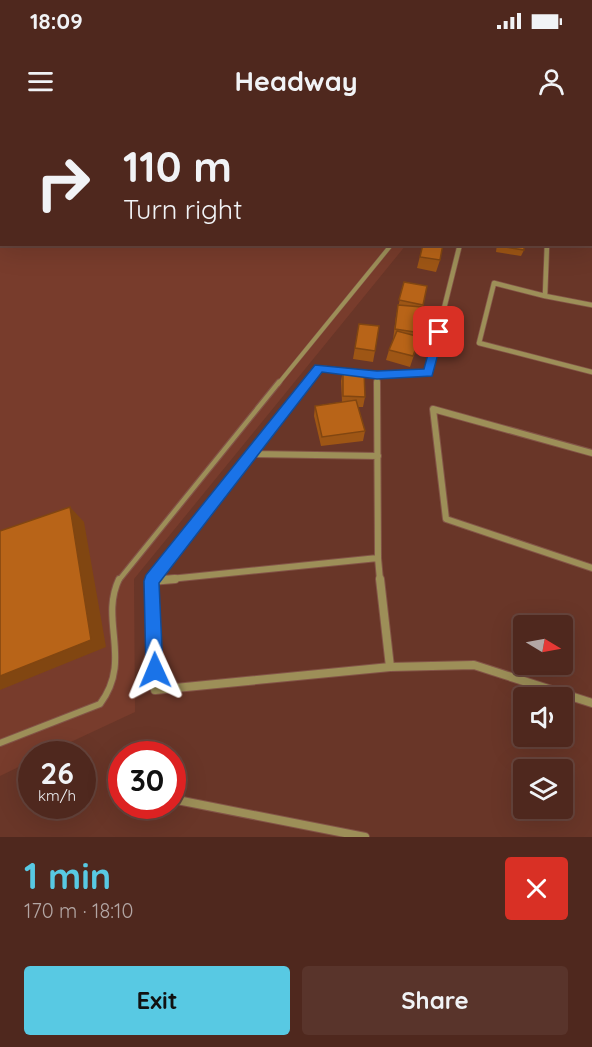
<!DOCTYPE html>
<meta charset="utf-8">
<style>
:root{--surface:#4f281e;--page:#59342b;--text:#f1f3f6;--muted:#b3a6a4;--line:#66443c;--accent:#58c9e3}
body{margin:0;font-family:Quicksand,sans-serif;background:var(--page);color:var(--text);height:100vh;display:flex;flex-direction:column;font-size:22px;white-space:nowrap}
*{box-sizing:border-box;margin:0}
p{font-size:20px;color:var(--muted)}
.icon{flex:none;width:33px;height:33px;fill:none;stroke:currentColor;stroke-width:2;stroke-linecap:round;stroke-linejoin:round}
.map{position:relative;height:717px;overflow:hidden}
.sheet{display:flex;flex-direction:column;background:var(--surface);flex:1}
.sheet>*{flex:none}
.guide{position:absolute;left:0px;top:0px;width:592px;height:126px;box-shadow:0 6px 24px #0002,0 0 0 2px var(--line);background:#4f281e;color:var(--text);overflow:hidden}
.needle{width:39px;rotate:100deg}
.buttons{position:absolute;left:513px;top:495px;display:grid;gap:12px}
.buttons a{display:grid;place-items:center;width:60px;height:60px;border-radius:6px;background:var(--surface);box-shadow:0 6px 24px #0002,0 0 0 2px var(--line);font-size:30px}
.speed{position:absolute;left:18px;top:621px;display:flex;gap:12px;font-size:30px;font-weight:700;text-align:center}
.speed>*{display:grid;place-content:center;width:78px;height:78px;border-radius:50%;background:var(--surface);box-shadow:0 6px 24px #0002,0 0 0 2px var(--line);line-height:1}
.speed small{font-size:15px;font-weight:400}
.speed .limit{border:9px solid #d22;background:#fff;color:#111}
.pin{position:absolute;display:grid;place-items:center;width:51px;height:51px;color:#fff;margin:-26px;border-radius:12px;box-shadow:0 3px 9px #0006}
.me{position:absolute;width:66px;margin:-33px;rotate:359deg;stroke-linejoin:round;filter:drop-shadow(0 0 4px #0008)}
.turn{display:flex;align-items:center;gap:21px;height:126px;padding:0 24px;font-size:27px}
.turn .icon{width:78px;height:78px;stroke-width:2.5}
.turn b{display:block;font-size:42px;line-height:51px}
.round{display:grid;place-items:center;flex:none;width:63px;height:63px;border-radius:6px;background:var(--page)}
.summary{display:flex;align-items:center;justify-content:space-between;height:102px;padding:0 24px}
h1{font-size:36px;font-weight:700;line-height:45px;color:var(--accent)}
.action{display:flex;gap:12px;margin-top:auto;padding:12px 24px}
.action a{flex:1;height:69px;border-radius:6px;background:var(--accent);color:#111;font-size:24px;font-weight:700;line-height:69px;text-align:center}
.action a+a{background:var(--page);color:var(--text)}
.status{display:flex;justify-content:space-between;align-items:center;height:42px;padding:0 30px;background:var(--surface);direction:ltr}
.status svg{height:16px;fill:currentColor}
header{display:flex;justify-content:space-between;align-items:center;height:78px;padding:0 24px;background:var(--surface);font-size:27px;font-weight:700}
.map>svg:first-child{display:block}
</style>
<div class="status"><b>18:09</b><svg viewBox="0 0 49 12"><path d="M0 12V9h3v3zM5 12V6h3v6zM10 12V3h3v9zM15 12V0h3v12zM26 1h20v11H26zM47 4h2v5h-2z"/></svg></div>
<header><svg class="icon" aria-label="menu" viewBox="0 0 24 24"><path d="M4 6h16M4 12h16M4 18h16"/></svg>Headway<svg class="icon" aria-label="person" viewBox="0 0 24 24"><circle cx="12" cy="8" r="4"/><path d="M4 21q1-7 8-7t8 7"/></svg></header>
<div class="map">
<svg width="592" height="717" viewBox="0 0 592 717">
<rect width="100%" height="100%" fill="#693628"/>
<!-- built -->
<path fill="#783c2c" d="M0,0L400,1L2,2V124L406,125L134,459L135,592L45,634H32L31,641L0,656Z"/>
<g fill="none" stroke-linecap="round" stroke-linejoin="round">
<!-- lane-far2 casing -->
<g stroke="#835447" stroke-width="5">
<path id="lane-far2" d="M278,264L392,124"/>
</g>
<!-- lane-far1 casing -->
<g stroke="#835447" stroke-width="7">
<path id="lane-far1" d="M119,460L279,262"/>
</g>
<!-- lane casing -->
<g stroke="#835447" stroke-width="8">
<path id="lane" d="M0,623L100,584C133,540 99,501 119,459"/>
</g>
<!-- street-far2 casing -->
<g stroke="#835447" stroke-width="6">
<path id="street-far2" d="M547,124L545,176L494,163L479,223L592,252
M545,176L592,185
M307,264L320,248L377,255
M377,264V255L428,253L460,124"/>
</g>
<!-- street-far1 casing -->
<g stroke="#835447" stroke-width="8">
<path id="street-far1" d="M377,262L378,438
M592,333L433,289L446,399L592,448
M250,334L378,336
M378,438L380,460
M152,460L309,262
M160,460L378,438"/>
</g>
<!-- street casing -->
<g stroke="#835447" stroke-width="10">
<path id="street" d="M175,459L151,461L155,570L390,547L380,459
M151,461L153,459
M390,547L474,545L592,583
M117,663L122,665
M172,679L365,717"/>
</g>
<!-- lane-far2 -->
<use href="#lane-far2" stroke="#9d8f58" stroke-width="4"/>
<!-- lane-far1 -->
<use href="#lane-far1" stroke="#9d8f58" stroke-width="4.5"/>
<!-- lane -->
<use href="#lane" stroke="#9d8f58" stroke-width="6"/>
<!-- street-far2 -->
<use href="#street-far2" stroke="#9d8f58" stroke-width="4.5"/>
<!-- street-far1 -->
<use href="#street-far1" stroke="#9d8f58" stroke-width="6"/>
<!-- street -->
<use href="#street" stroke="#9d8f58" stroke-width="8"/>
</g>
<!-- wall -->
<path fill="#9e5615" d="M423,124L440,140L436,152L417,148Z
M497,124H524V130L521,136L496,132Z
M404,162L423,185L422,190L421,213L419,217H420L410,247L386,240L389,230L393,220L396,196Z
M359,204L375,231L373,242L353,239Z
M343,250L365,277L363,287H358L365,311L363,321L321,326L314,296L315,286L342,282L341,261Z"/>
<!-- shaded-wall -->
<path fill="#814611" d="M70,387L84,402L106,527L0,570V556Z"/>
<!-- building -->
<path fill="#b86418" stroke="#814611" stroke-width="1.5" d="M433,0H456V2H433Z
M463,0H490V2H463Z
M504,0H528L529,2H504Z
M423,124H443L440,140L420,137Z
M499,124H524V130L499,126Z
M404,162L427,166L423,185L399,180Z
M398,185L422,187L421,213L395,209Z
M359,204L379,206L375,231L355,228Z
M397,211L420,217L413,236L389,230Z
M343,250L364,251L365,277L343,276Z
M356,280L365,311L322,317L315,286Z
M70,387L91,520L0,556V411Z"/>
<!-- route -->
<path fill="#1a73e8" stroke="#114b97" stroke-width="1.5" d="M439,208L444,212L432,256L377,259L322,252L159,463L163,550L161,556L155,559L149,556L146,550L144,461L146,455L315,245L377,251L424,249L434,212Z"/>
</svg>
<div class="buttons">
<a><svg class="needle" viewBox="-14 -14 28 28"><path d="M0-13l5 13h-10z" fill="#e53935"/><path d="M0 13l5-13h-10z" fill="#b3a6a4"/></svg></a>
<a><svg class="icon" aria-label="sound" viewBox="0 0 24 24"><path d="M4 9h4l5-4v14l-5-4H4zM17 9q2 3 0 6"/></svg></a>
<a><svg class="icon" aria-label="layers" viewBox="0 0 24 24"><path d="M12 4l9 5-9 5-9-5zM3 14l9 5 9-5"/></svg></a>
</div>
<div class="speed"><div>26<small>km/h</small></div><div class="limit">30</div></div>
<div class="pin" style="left:439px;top:212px;background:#d93025"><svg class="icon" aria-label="arrive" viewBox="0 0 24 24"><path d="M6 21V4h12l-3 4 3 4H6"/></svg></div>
<svg class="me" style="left:155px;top:550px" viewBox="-20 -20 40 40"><path d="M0-17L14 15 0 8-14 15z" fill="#1a73e8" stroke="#fff" stroke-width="4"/></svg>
<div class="guide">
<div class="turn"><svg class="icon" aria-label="right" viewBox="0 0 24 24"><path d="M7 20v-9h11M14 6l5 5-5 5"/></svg><div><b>110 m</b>Turn right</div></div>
</div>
</div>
<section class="sheet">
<div class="summary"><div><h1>1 min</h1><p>170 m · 18:10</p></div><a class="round" style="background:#d93025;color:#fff"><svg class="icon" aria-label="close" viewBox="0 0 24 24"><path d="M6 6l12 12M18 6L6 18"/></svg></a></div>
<div class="action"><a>Exit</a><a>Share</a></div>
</section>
